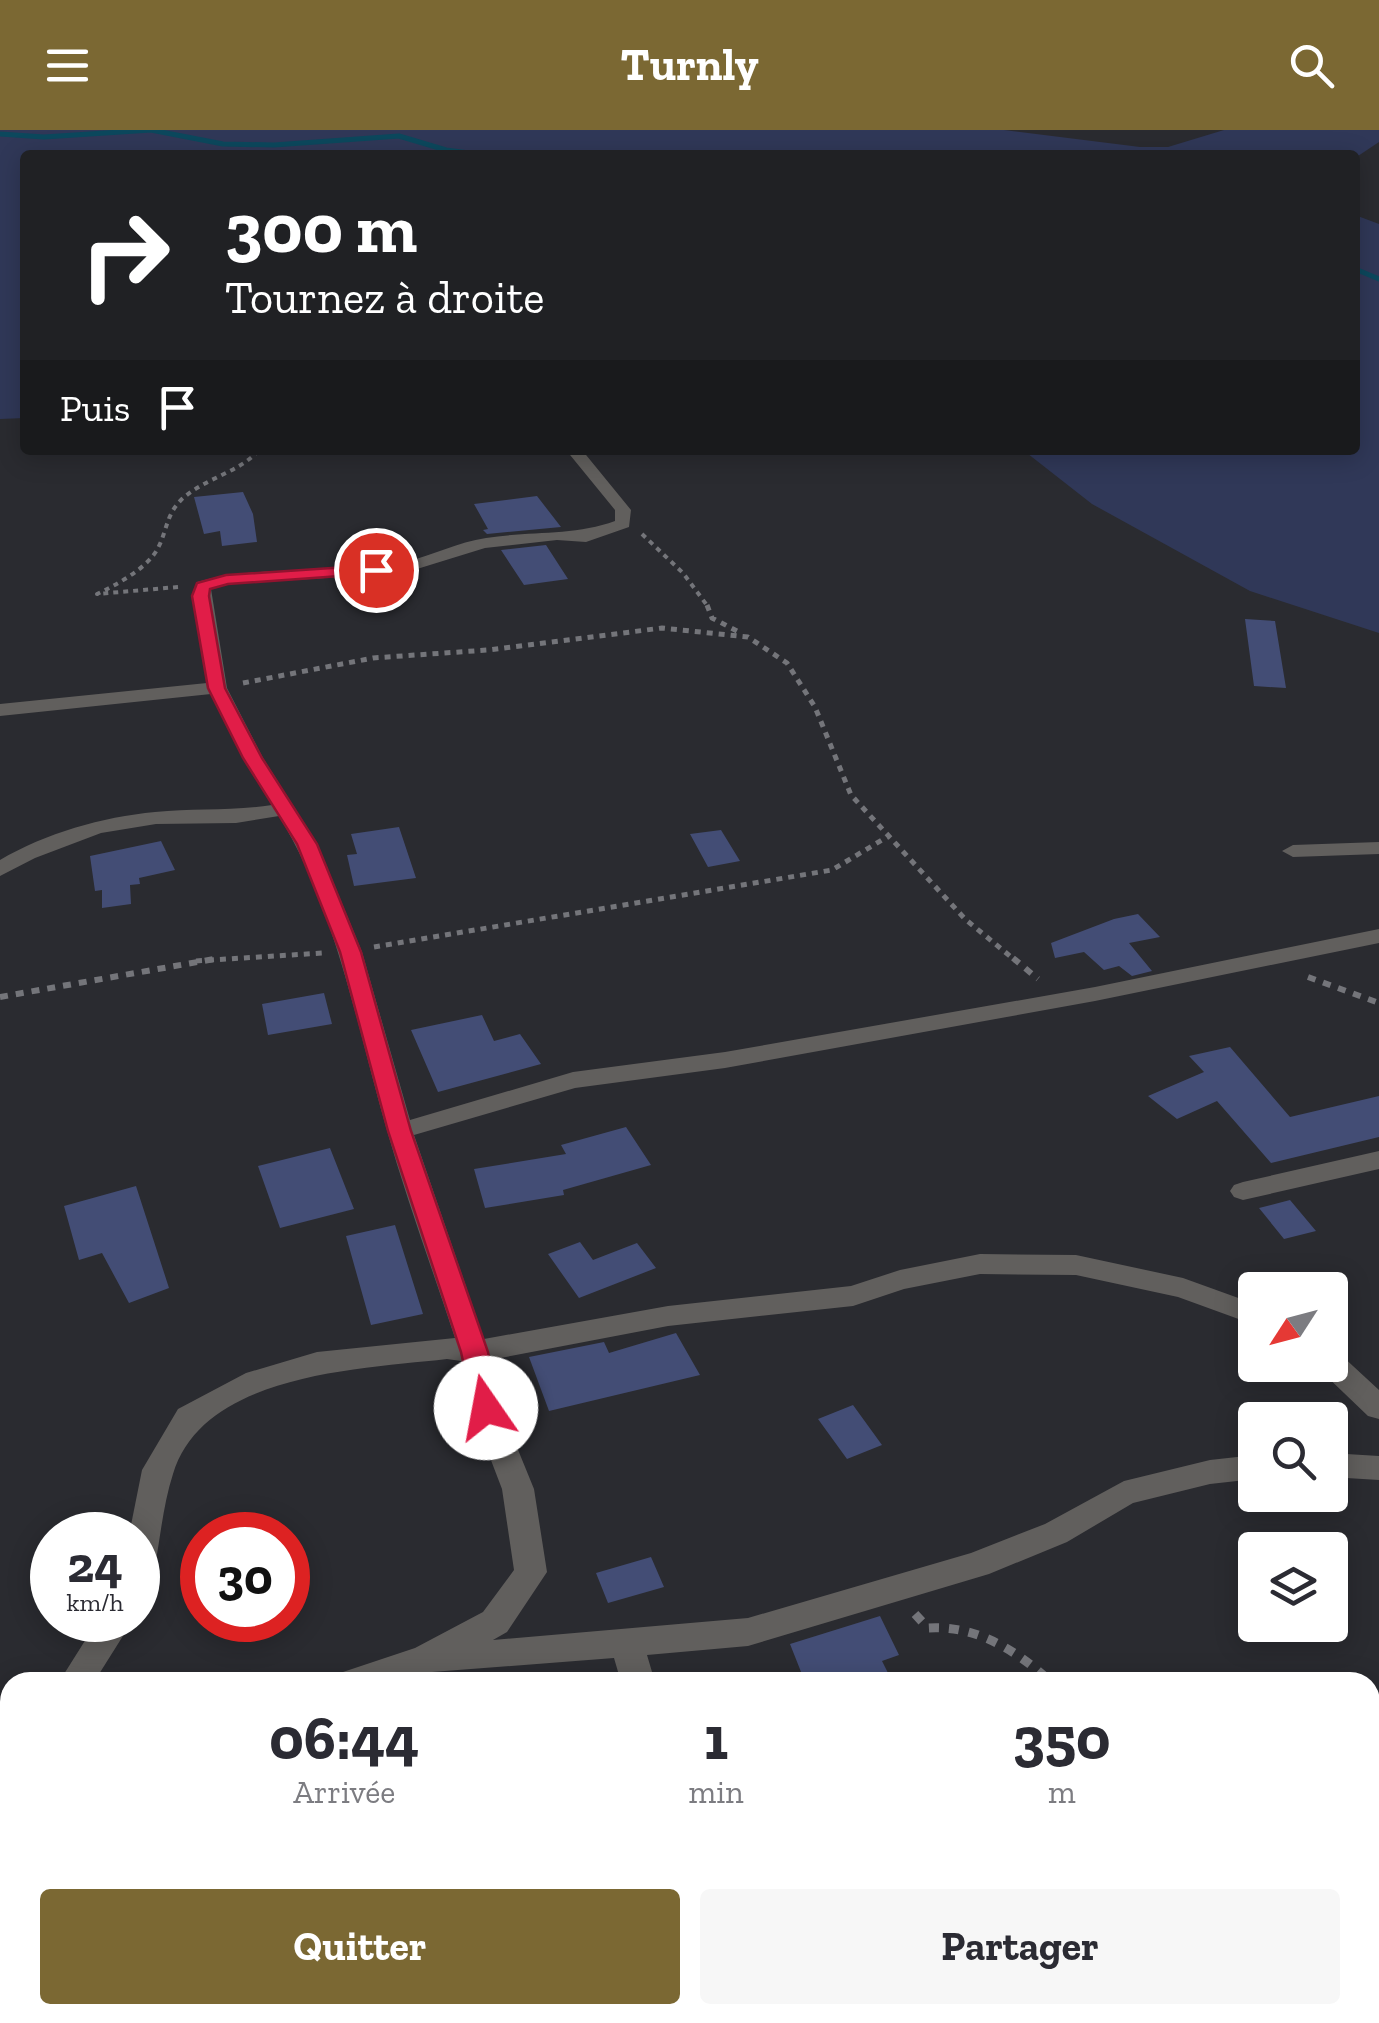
<!DOCTYPE html>
<html lang="fr">
<meta charset="utf-8">
<style>
:root{--surface:#fff;--page:#f7f7f7;--text:#2b2b33;--muted:#7c7c81;--accent:#7b6833}
body{margin:0;font-family:"Zilla Slab",serif;background:var(--page);color:var(--text);height:100vh;display:flex;flex-direction:column;font-size:38px;white-space:nowrap}
*{box-sizing:border-box;margin:0}
p{font-size:32px;color:var(--muted)}
.icon{flex:none;width:55px;height:55px;fill:none;stroke:currentColor;stroke-width:2;stroke-linecap:round;stroke-linejoin:round}
.map{position:relative;flex:1;overflow:hidden}
.side{position:absolute;left:0px;top:1542px;width:1380px;height:352px;display:flex;flex-direction:column;background:var(--surface);border-radius:30px 30px 0 0;box-shadow:0 5px 25px #0003}
.side>*{flex:none}
.banner{position:absolute;left:20px;top:20px;width:1340px;height:305px;border-radius:10px;box-shadow:0 5px 25px #0003;background:#202124;color:#fff;overflow:hidden}
.needle{width:65px;rotate:234deg}
.tools{position:absolute;left:1238px;top:1142px;display:grid;gap:20px}
.tools a{display:grid;place-items:center;width:110px;height:110px;border-radius:10px;background:var(--surface);box-shadow:0 5px 25px #0003;font-size:50px}
.speed{position:absolute;left:30px;top:1382px;display:flex;gap:20px;font-size:50px;font-weight:700;text-align:center}
.speed>*{display:grid;place-content:center;width:130px;height:130px;border-radius:50%;background:var(--surface);box-shadow:0 5px 25px #0003;line-height:1}
.speed small{font-size:25px;font-weight:400}
.speed .limit{border:15px solid #d22;background:#fff;color:#111}
.pin{position:absolute;display:grid;place-items:center;width:85px;height:85px;color:#fff;margin:-42px;border:5px solid #fff;border-radius:50%;box-shadow:0 2px 10px #0007}
.me{position:absolute;width:110px;margin:-55px;rotate:348deg;stroke-linejoin:round;filter:drop-shadow(0 0 8px #0008)}
.turn{display:flex;align-items:center;gap:35px;height:210px;padding:0 40px;font-size:45px}
.turn .icon{width:130px;height:130px;stroke-width:2.5}
.turn b{display:block;font-size:70px;line-height:85px}
.then{display:flex;align-items:center;height:95px;padding:0 40px;background:#0003;gap:20px;font-size:38px}
.eta{display:flex;justify-content:space-evenly;align-items:center;height:170px;text-align:center}
.eta b{font-size:60px;font-weight:700;line-height:70px}
.action{display:flex;gap:20px;margin-top:auto;padding:20px 40px}
.action a{flex:1;height:115px;border-radius:10px;background:var(--accent);color:#fff;font-size:40px;font-weight:700;line-height:115px;text-align:center}
.action a+a{background:var(--page);color:var(--text)}
header{display:flex;justify-content:space-between;align-items:center;height:130px;padding:0 40px;background:var(--accent);color:#fff;font-size:45px;font-weight:700}
.map>svg:first-child{display:block}
</style>
<header><svg class="icon" aria-label="menu" viewBox="0 0 24 24"><path d="M4 6h16M4 12h16M4 18h16"/></svg>Turnly<svg class="icon" aria-label="search" viewBox="0 0 24 24"><circle cx="10" cy="10" r="6"/><path d="M15 15l6 6"/></svg></header>
<div class="map">
<svg width="1379" height="1893" viewBox="0 0 1379 1893">
<rect width="100%" height="100%" fill="#2a2b30"/>
<!-- green -->
<path fill="#303858" d="M0,0H1004L1140,17H1168L1224,0H1379V12L1358,26L1355,32V25H25V288L0,289Z
M1355,85L1379,94V503L1250,461L1092,374L1023,320H1355Z"/>
<g fill="none" stroke-linecap="round" stroke-linejoin="round">
<!-- stream -->
<path stroke="#0c485d" stroke-width="5" d="M0,4L44,7L151,0L223,14L274,15L399,6L446,20L484,25
M1355,139L1379,149"/>
</g>
<!-- building -->
<path fill="#434d75" d="M243,362L253,384L257,412L222,416L220,401L204,404L194,367Z
M537,366L561,397L487,404L483,400L488,399L474,374Z
M546,415L568,449L524,455L501,420Z
M1245,489L1275,491L1286,558L1254,556Z
M399,697L416,748L354,756L347,725L357,724L351,704Z
M721,700L740,731L708,737L690,704Z
M161,711L175,740L139,748L140,754L130,755L131,774L102,778V760L95,761L90,726Z
M1138,784L1160,807L1129,813L1152,841L1132,846L1119,836L1104,840L1084,822L1055,828L1051,813L1114,789Z
M324,863L332,894L268,905L262,874Z
M482,885L494,911L520,904L541,934L438,962L411,900Z
M1230,917L1290,987L1379,966V1007L1271,1033L1217,971L1177,989L1148,966L1204,942L1189,926Z
M626,997L651,1035L563,1060L564,1065L485,1078L474,1039L566,1024L561,1015Z
M330,1018L354,1079L280,1098L258,1036Z
M136,1056L169,1158L129,1173L102,1123L79,1130L64,1076Z
M1290,1070L1316,1101L1284,1109L1259,1078Z
M395,1095L423,1184L371,1195L346,1106Z
M580,1112L593,1130L637,1113L656,1138L579,1168L548,1124Z
M676,1203L700,1245L549,1281L529,1227L604,1212L609,1223Z
M853,1275L882,1315L847,1329L818,1289Z
M651,1427L664,1457L608,1473L596,1443Z
M880,1486L899,1525L882,1531L890,1547L873,1552H805L790,1514Z"/>
<g fill="none" stroke-linecap="round" stroke-linejoin="round">
<!-- path-far3 -->
<path stroke="#74757a" stroke-width="4" stroke-dasharray="5 5" stroke-linecap="butt" d="M642,404L683,443L709,478
M178,457L97,464C116,455 148,438 158,418C167,401 166,385 181,370C204,348 239,343 259,320"/>
<!-- path-far2 -->
<path stroke="#74757a" stroke-width="5" stroke-dasharray="6 6" stroke-linecap="butt" d="M707,475L712,488L739,502
M243,553L373,528L488,520L662,498L748,507L787,533L815,577L851,665L965,789L1016,831
M374,817L832,740L887,707
M196,831L322,823"/>
<!-- path-far1 -->
<path stroke="#74757a" stroke-width="6" stroke-dasharray="8 8" stroke-linecap="butt" d="M1013,828L1038,849
M1308,847L1379,873
M0,867L220,828"/>
<!-- path -->
<path stroke="#74757a" stroke-width="9" stroke-dasharray="10 10" stroke-linecap="butt" d="M915,1484L928,1498C976,1495 1016,1520 1051,1552
M1293,1893L1294,1885"/>
<!-- street -->
<path fill="#615f5d" fill-rule="evenodd" d="M566,320H582L631,380L629,397L586,412L557,410L485,418L404,443L228,454L211,459L227,558L263,628L318,715L362,822L410,990L573,942L725,922L1095,857L1379,799V813L1095,871L725,938L575,958L414,1005L484,1209L668,1176L851,1156L900,1140L980,1124L1076,1125L1183,1148L1255,1174V1195L1178,1167L1076,1145L980,1144L904,1159L853,1176L668,1196L490,1230L501,1278L534,1359L547,1442L507,1502L493,1510L748,1488L971,1423L1045,1394L1124,1351L1210,1330L1255,1325V1349L1210,1354L1133,1373L1067,1412L989,1444L748,1516L647,1525L655,1552H621L614,1528L432,1542L400,1552H338L343,1542L415,1518L483,1482L514,1440L502,1359L471,1278L461,1231L447,1229C361,1239 203,1243 173,1344C163,1375 160,1410 154,1442L150,1451L138,1455V1405H129L142,1340L178,1279L246,1243L317,1222L455,1208C432,1138 406,1068 386,997C356,892 336,780 279,686L236,693L156,694L101,703L35,728L0,746V730C46,703 102,687 155,682C194,678 233,681 272,675L211,564L0,586V574L207,553L192,466L197,452C264,433 336,447 404,432C432,426 458,412 486,408C529,401 574,406 615,391V380Z
M1379,712V724L1293,727L1282,721L1293,715Z
M1379,1021V1039L1243,1070L1234,1067L1230,1061L1234,1055L1243,1052Z
M1330,1221L1340,1224L1379,1260V1289L1368,1286L1320,1240L1317,1235H1330Z
M1330,1323L1379,1326V1350L1330,1347Z
M98,1490H133L94,1552H59Z
M10,1576V1606L0,1608V1578Z
M1379,1698V1732L1370,1733V1699Z
M686,1885H726L728,1893H688Z
M733,1885H786L782,1893H729Z"/>
</g>
<!-- route -->
<path fill="#e11d48" stroke="#92132f" stroke-width="2.5" d="M376,435L384,440L382,443L228,454L210,459L209,466L225,558L262,628L317,714L361,822L411,1001L488,1222L500,1278L496,1286L486,1289L477,1286L473,1278L461,1222L388,1001L340,822L297,714L243,628L208,558L192,466L197,453L226,445Z"/>
</svg>
<div class="tools">
<a><svg class="needle" viewBox="-14 -14 28 28"><path d="M0-13l5 13h-10z" fill="#e53935"/><path d="M0 13l5-13h-10z" fill="#7c7c81"/></svg></a>
<a><svg class="icon" aria-label="search" viewBox="0 0 24 24"><circle cx="10" cy="10" r="6"/><path d="M15 15l6 6"/></svg></a>
<a><svg class="icon" aria-label="layers" viewBox="0 0 24 24"><path d="M12 4l9 5-9 5-9-5zM3 14l9 5 9-5"/></svg></a>
</div>
<div class="speed"><div>24<small>km/h</small></div><div class="limit">30</div></div>
<div class="pin" style="left:376px;top:440px;background:#d93025"><svg class="icon" aria-label="arrive" viewBox="0 0 24 24"><path d="M6 21V4h12l-3 4 3 4H6"/></svg></div>
<svg class="me" style="left:486px;top:1278px" viewBox="-20 -20 40 40"><circle r="19" fill="#fff"/><path d="M0-13L10 11 0 6-10 11z" fill="#e11d48"/></svg>
<div class="banner">
<div class="turn"><svg class="icon" aria-label="right" viewBox="0 0 24 24"><path d="M7 20v-9h11M14 6l5 5-5 5"/></svg><div><b>300 m</b>Tournez à droite</div></div>
<div class="then">Puis<svg class="icon" aria-label="arrive" viewBox="0 0 24 24"><path d="M6 21V4h12l-3 4 3 4H6"/></svg></div>
</div>
<section class="side">
<div class="eta">
<div><b>06:44</b><p>Arrivée</p></div>
<div><b>1</b><p>min</p></div>
<div><b>350</b><p>m</p></div>
</div>
<div class="action"><a>Quitter</a><a>Partager</a></div>
</section>
</div>
